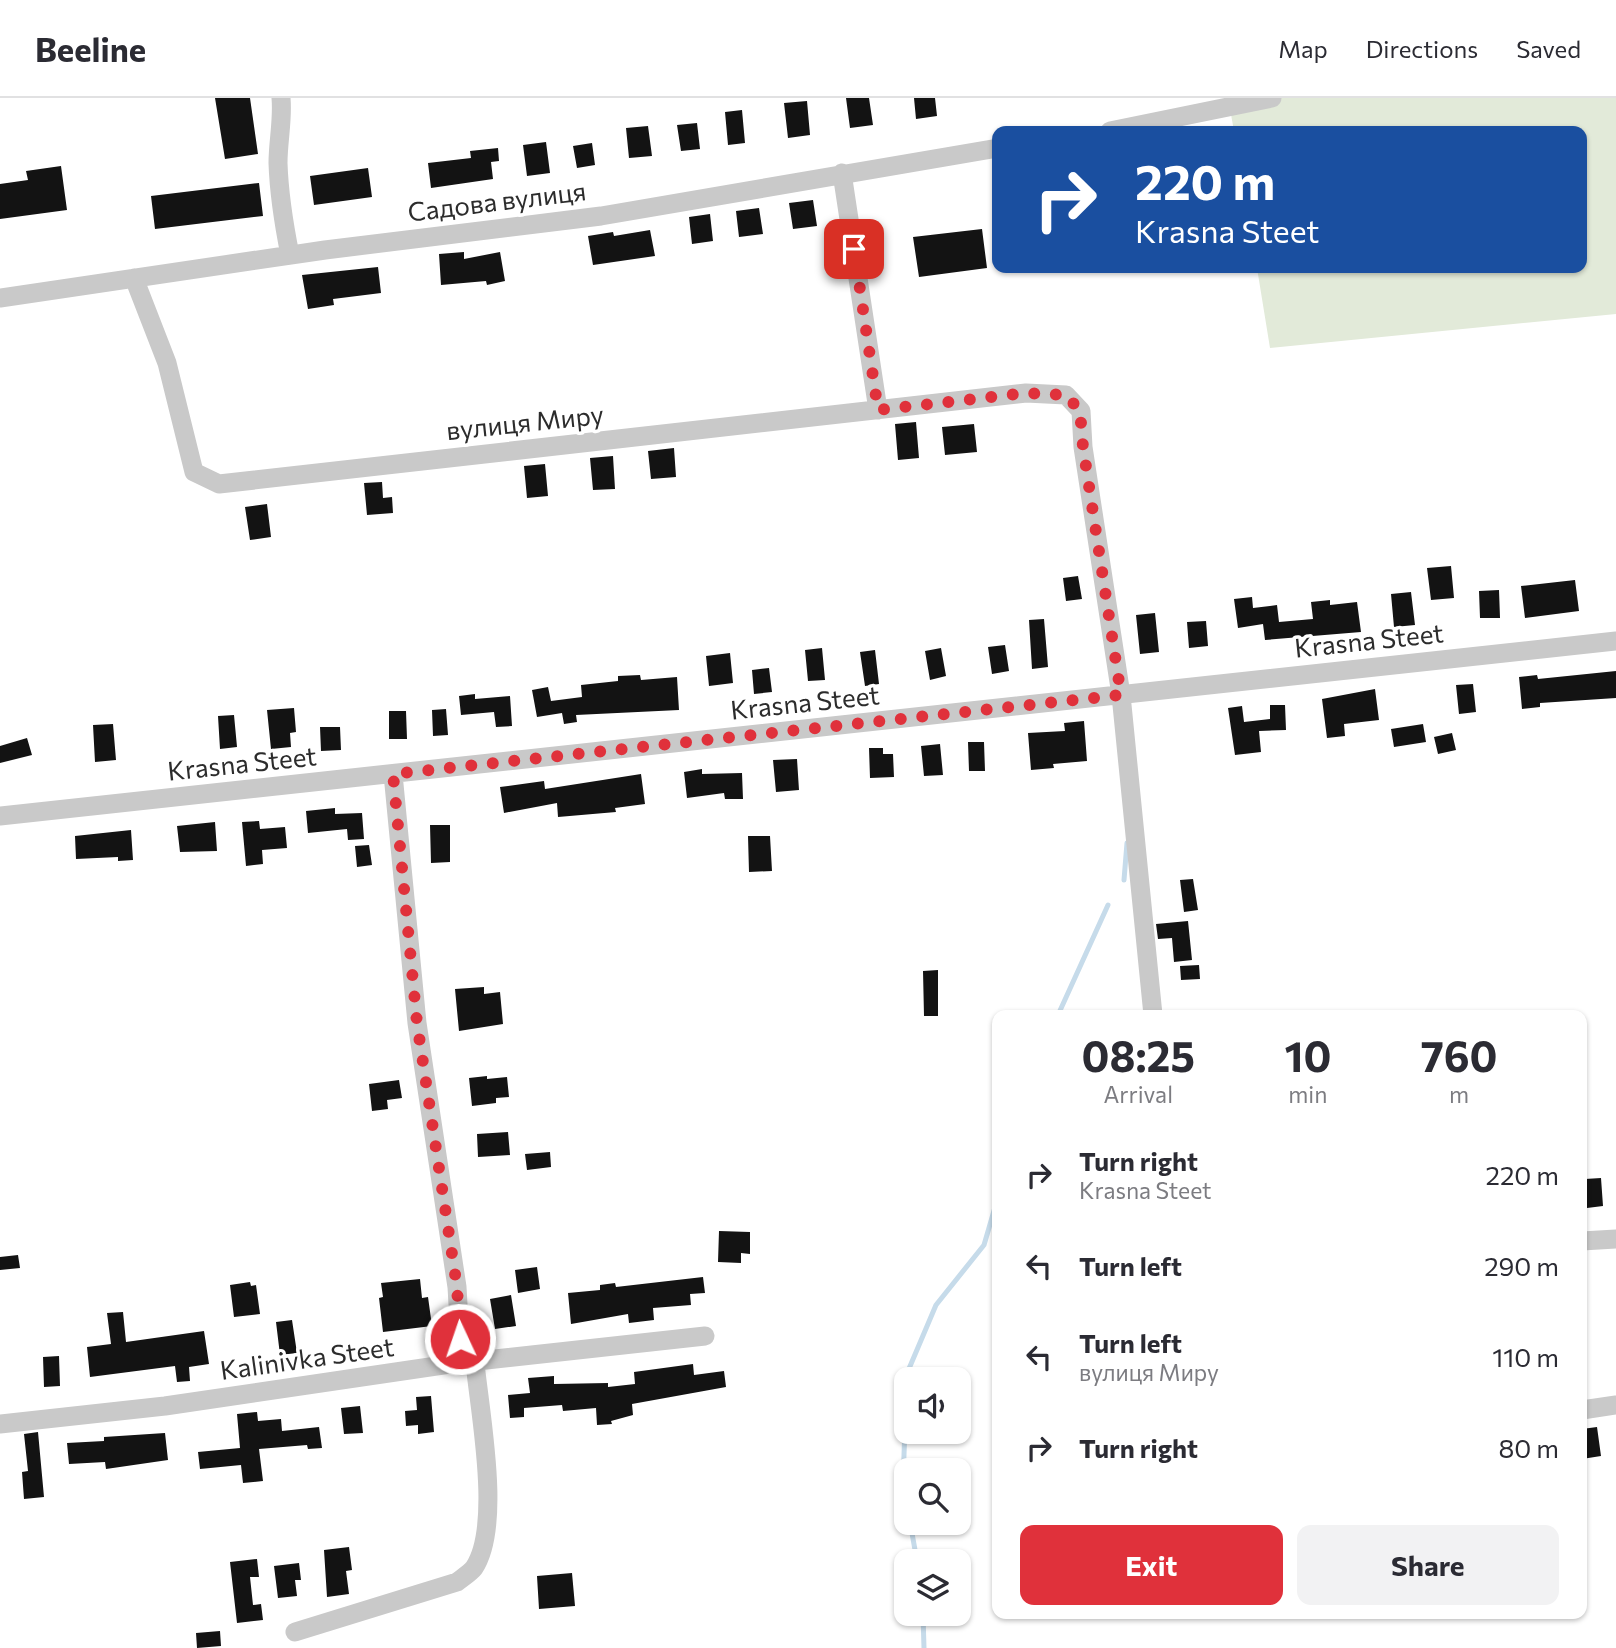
<!DOCTYPE html>
<meta charset="utf-8">
<style>
:root{--surface:#fff;--page:#f2f2f3;--text:#2b2b33;--muted:#7c7c81;--line:#e1e1e2;--accent:#e0313b}
body{margin:0;font-family:Commissioner,sans-serif;background:var(--page);color:var(--text);height:100vh;display:flex;flex-direction:column;font-size:26px;white-space:nowrap}
*{box-sizing:border-box;margin:0}
p{font-size:23px;color:var(--muted)}
.icon{flex:none;width:38px;height:38px;fill:none;stroke:currentColor;stroke-width:2;stroke-linecap:round;stroke-linejoin:round}
.map{position:relative;flex:1;overflow:hidden}
.side{position:absolute;left:992px;top:912px;width:595px;height:609px;display:flex;flex-direction:column;background:var(--surface);border-radius:14px;box-shadow:0 2px 5px #0004}
.side>*{flex:none}
.hud{position:absolute;left:992px;top:28px;width:595px;height:147px;border-radius:14px;box-shadow:0 2px 5px #0004;background:#1a4fa0;color:#fff;overflow:hidden}
.fabs{position:absolute;left:894px;top:1269px;display:grid;gap:14px}
.fabs a{display:grid;place-items:center;width:77px;height:77px;border-radius:14px;background:var(--surface);box-shadow:0 2px 5px #0004;font-size:35px}
.pin{position:absolute;display:grid;place-items:center;width:60px;height:60px;color:#fff;margin:-30px;border-radius:14px;box-shadow:0 4px 10px #0006}
.me{position:absolute;width:77px;margin:-38px;rotate:357deg;stroke-linejoin:round;filter:drop-shadow(0 0 5px #0008)}
.turn{display:flex;align-items:center;gap:24px;height:147px;padding:0 28px;font-size:32px}
.turn .icon{width:91px;height:91px;stroke-width:2.5}
.turn b{display:block;font-size:49px;line-height:60px}
.eta{display:flex;justify-content:space-evenly;align-items:center;height:119px;text-align:center}
.eta b{font-size:42px;font-weight:700;line-height:49px}
.action{display:flex;gap:14px;margin-top:auto;padding:14px 28px}
.action a{flex:1;height:80px;border-radius:14px;background:var(--accent);color:#fff;font-size:28px;font-weight:700;line-height:80px;text-align:center}
.action a+a{background:var(--page);color:var(--text)}
ul{padding:0;list-style:none}
li{display:flex;align-items:center;gap:21px;height:91px;padding:0 28px}
li div{flex:1}
li b{display:block;font-size:26px}
li em{font-style:normal}
header{display:flex;align-items:center;gap:42px;box-sizing:border-box;height:98px;padding:0 35px;background:var(--surface);border-bottom:2px solid var(--line)}
header strong{font-size:33px}
nav{display:flex;gap:38px;margin-inline-start:auto;font-size:24px}
.map>svg:first-child{display:block}
</style>
<header>
<strong>Beeline</strong>
<nav><a>Map</a><a>Directions</a><a>Saved</a></nav>
</header>
<div class="map">
<svg width="1616" height="1550" viewBox="0 0 1616 1550">
<rect width="100%" height="100%" fill="#fff"/>
<!-- green -->
<path fill="#e2ead9" d="M1228,0H1616V216L1270,250L1257,170H1582V33H1234Z"/>
<g fill="none" stroke-linecap="round" stroke-linejoin="round">
<!-- stream -->
<path stroke="#c6dbea" stroke-width="5" d="M1124,782L1127,745
M1058,917L1108,807
M907,1281L908,1273L936,1207L984,1147L998,1099
M906,1300L903,1385L906,1406
M910,1424L917,1463
M923,1516L924,1550"/>
</g>
<!-- building -->
<path fill="#131313" d="M215,0H250L258,56L225,61Z
M846,0H869L873,27L850,30Z
M914,0H935L937,18L916,21Z
M807,3L810,37L788,40L784,5Z
M742,12L745,45L728,47L725,14Z
M697,25L700,51L681,53L677,27Z
M648,28L652,58L629,60L626,30Z
M546,44L550,75L527,78L523,47Z
M592,45L595,67L577,70L573,48Z
M498,50L499,63L491,64L493,81L431,90L428,65L471,60L470,53Z
M61,68L67,112L0,121V86L28,82L26,73Z
M368,70L372,99L314,107L310,78Z
M259,85L263,118L155,131L151,98Z
M813,102L817,128L793,131L789,105Z
M759,110L763,136L739,139L736,113Z
M710,116L713,143L692,146L689,119Z
M982,131L987,170L919,179L913,139Z
M650,132L655,158L593,167L588,138L613,134L614,138Z
M464,154V161L500,154L505,183L487,187L486,183L441,187L439,156Z
M378,169L381,195L333,201L334,207L308,211L302,177Z
M916,324L919,360L898,362L895,326Z
M974,326L977,354L945,357L942,329Z
M674,350L676,379L651,381L648,353Z
M613,358L615,391L593,392L590,360Z
M545,366L548,398L527,400L524,368Z
M382,384L383,400L392,399L393,415L367,417L364,385Z
M267,406L271,439L250,442L245,409Z
M1451,468L1454,500L1431,502L1427,470Z
M1078,478L1082,501L1066,503L1063,480Z
M1575,482L1579,513L1525,520L1521,488Z
M1499,492L1500,520H1480L1479,493Z
M1411,494L1415,527L1394,529L1391,496Z
M1252,499L1253,510L1277,507L1279,524L1313,521L1311,504L1330,502V507L1357,504L1361,534L1265,542L1263,526L1238,530L1234,501Z
M1155,515L1159,554L1140,556L1136,517Z
M1044,521L1048,569L1032,571L1029,522Z
M1206,523L1208,548L1189,550L1187,524Z
M1005,547L1009,573L992,576L988,549Z
M822,550L825,582L808,583L805,552Z
M941,550L946,578L930,582L925,553Z
M875,552L879,586L865,588L860,554Z
M730,555L733,585L709,588L706,558Z
M769,570L772,594L754,596L752,572Z
M1616,573V600L1540,605V609L1522,611L1519,579L1537,577L1538,581Z
M640,577L641,582L677,579L679,612L576,617L577,624L564,626L562,615L537,619L532,592L548,589L551,603L582,599L581,587L618,583V578Z
M1473,586L1476,614L1459,616L1456,587Z
M1375,591L1379,622L1344,626L1345,638L1327,640L1322,601Z
M475,596V601L510,598L512,628L496,629L494,614L461,617L459,598Z
M1270,607H1285L1286,632L1259,633L1261,654L1235,657L1228,610L1242,608L1244,624L1270,621Z
M294,610L296,634L290,635L291,649L271,651L267,612Z
M446,611L448,637L433,638L432,612Z
M389,613H406L407,641H389Z
M234,617L237,649L220,651L218,618Z
M1084,623L1087,663L1053,666L1054,670L1031,672L1028,635L1065,633L1064,625Z
M113,626L116,662L95,664L93,627Z
M1423,626L1426,644L1394,649L1391,631Z
M320,629H340L341,652L321,653Z
M1452,635L1456,652L1438,656L1434,639Z
M27,640L32,657L0,665V648Z
M968,644H984L985,673H969Z
M940,646L943,677L924,678L921,648Z
M869,650H883V656H893L894,679L870,680Z
M797,661L799,692L776,694L773,662Z
M702,671V676L742,675L743,701H725L724,695L687,700L684,674Z
M641,676L645,706L615,710L616,714L558,719L557,705L504,715L500,689L544,683L545,691Z
M335,710V716L362,715L364,741L348,742L347,731L308,735L306,713Z
M259,723L260,731L285,729L287,750L262,752L263,766L246,768L242,724Z
M215,724L217,753L180,754L177,728Z
M430,727H450V764L431,765Z
M131,732L133,762L118,763V759L76,761L75,738Z
M748,738H770L772,773L749,774Z
M369,747L372,767L357,769L355,748Z
M1193,781L1198,812L1184,814L1180,782Z
M1188,823L1192,862L1174,864L1172,840L1158,841L1156,826Z
M1199,867L1200,881L1181,882L1180,868Z
M938,872V918H924L923,873Z
M484,889V896L500,894L503,926L459,933L455,891Z
M487,978V981L507,979L509,999L496,1000V1005L472,1008L469,980Z
M399,982L402,1000L387,1002L388,1011L372,1013L369,986Z
M508,1034L510,1057L478,1059L477,1036Z
M550,1054L551,1069L527,1072L525,1056Z
M1601,1080L1603,1108L1587,1110L1585,1081Z
M719,1133L750,1134V1156L741,1155V1165L718,1164Z
M18,1157L20,1170L0,1172V1159Z
M537,1169L540,1191L518,1195L515,1172Z
M703,1179L705,1195L690,1196L691,1207L653,1210L654,1222L629,1225L628,1216L571,1226L568,1195L600,1192V1187L615,1185L616,1189Z
M420,1181L422,1200L428,1199L432,1228L383,1234L379,1200L383,1199L381,1185Z
M250,1184L251,1188L256,1187L260,1216L234,1219L230,1187Z
M511,1197L516,1228L495,1231L490,1201Z
M123,1214L126,1244L204,1233L209,1266L189,1269L190,1283L177,1284L175,1268L90,1279L87,1249L111,1246L107,1215Z
M292,1222L297,1255L280,1257L276,1224Z
M59,1258L60,1288L44,1289L43,1259Z
M693,1266L694,1277L724,1273L726,1289L632,1306L633,1317L611,1323L612,1326L597,1327L596,1310L563,1313L562,1307L524,1310V1319L510,1320L508,1297L530,1295L528,1280L554,1278V1286L608,1285V1289L635,1286L634,1274Z
M431,1298L434,1334L418,1336V1327L406,1328L405,1313L417,1312L416,1299Z
M360,1308L363,1335L344,1336L341,1310Z
M257,1314L258,1323L281,1321L282,1333L319,1329L322,1350L308,1351L307,1347L259,1351L263,1383L243,1385L241,1367L200,1371L198,1354L240,1350L237,1316Z
M1597,1329L1601,1358L1582,1361V1331Z
M38,1334L44,1399L24,1401L22,1374L28,1373L24,1336Z
M165,1335L168,1362L106,1371L105,1364L69,1366L67,1345L104,1343V1339Z
M349,1449L352,1472L346,1473L349,1496L327,1499L324,1452Z
M257,1461L259,1479H250L253,1507L261,1506L263,1522L237,1525L230,1464Z
M299,1465L301,1482H295L297,1498L278,1500L274,1468Z
M572,1475L575,1508L539,1511L537,1478Z
M220,1533L221,1548L197,1550L196,1535Z"/>
<g fill="none" stroke-linecap="round" stroke-linejoin="round">
<!-- minor -->
<path stroke="#c9c9c9" stroke-width="19" d="M281,0C283,22 278,43 278,65C279,96 284,127 290,157
M1110,33L1272,0
M842,75L878,312
M134,180L167,265L194,374L219,386L1026,295L1066,297L1081,313L1083,349L1121,597L1153,917
M0,200L325,152L601,118L998,50
M393,676L417,925L457,1189L460,1241L450,1266
M0,718L1616,543
M1582,1143L1616,1141
M1582,1312L1616,1307
M0,1326L165,1308L450,1266L705,1238
M295,1534L457,1484C462,1480 470,1475 474,1470C502,1428 480,1316 475,1265"/>
</g>
<g fill="none" stroke-linecap="round" stroke-linejoin="round">
<!-- route -->
<path stroke="#e0313b" stroke-width="12" stroke-dasharray="0 21.6" d="M460,1241L457,1189L417,925L393,676L1121,597L1083,349L1080,313L1066,297L1026,295L878,312L854,151"/>
</g>
<g text-anchor="middle" stroke-width="7" stroke-linejoin="round" paint-order="stroke">
<!-- street labels -->
<g font-size="26" fill="#2c2c2c" stroke="#fff">
<text transform="translate(497 104) rotate(-7)" y="9">Садова вулиця</text>
<text transform="translate(525 325) rotate(-6)" y="9">вулиця Миру</text>
<text transform="translate(1369 543) rotate(-6)" y="9">Krasna Steet</text>
<text transform="translate(805 605) rotate(-6)" y="9">Krasna Steet</text>
<text transform="translate(242 666) rotate(-6)" y="9">Krasna Steet</text>
<text transform="translate(307 1261) rotate(-8)" y="9">Kalinivka Steet</text>
</g>
</g>
</svg>
<div class="fabs">
<a><svg class="icon" aria-label="sound" viewBox="0 0 24 24"><path d="M4 9h4l5-4v14l-5-4H4zM17 9q2 3 0 6"/></svg></a>
<a><svg class="icon" aria-label="search" viewBox="0 0 24 24"><circle cx="10" cy="10" r="6"/><path d="M15 15l6 6"/></svg></a>
<a><svg class="icon" aria-label="layers" viewBox="0 0 24 24"><path d="M12 4l9 5-9 5-9-5zM3 14l9 5 9-5"/></svg></a>
</div>
<div class="pin" style="left:854px;top:151px;background:#d93025"><svg class="icon" aria-label="arrive" viewBox="0 0 24 24"><path d="M6 21V4h12l-3 4 3 4H6"/></svg></div>
<svg class="me" style="left:460px;top:1241px" viewBox="-20 -20 40 40"><circle r="17" fill="#e0313b" stroke="#fff" stroke-width="3"/><path d="M0-11L8 9 0 5-8 9z" fill="#fff"/></svg>
<div class="hud">
<div class="turn"><svg class="icon" aria-label="right" viewBox="0 0 24 24"><path d="M7 20v-9h11M14 6l5 5-5 5"/></svg><div><b>220 m</b>Krasna Steet</div></div>
</div>
<section class="side">
<div class="eta">
<div><b>08:25</b><p>Arrival</p></div>
<div><b>10</b><p>min</p></div>
<div><b>760</b><p>m</p></div>
</div>
<ul>
<li><svg class="icon" aria-label="right" viewBox="0 0 24 24"><path d="M7 20v-9h11M14 6l5 5-5 5"/></svg><div><b>Turn right</b><p>Krasna Steet</p></div><em>220 m</em></li>
<li><svg class="icon" aria-label="left" viewBox="0 0 24 24"><path d="M17 20v-9H6M10 6l-5 5 5 5"/></svg><div><b>Turn left</b></div><em>290 m</em></li>
<li><svg class="icon" aria-label="left" viewBox="0 0 24 24"><path d="M17 20v-9H6M10 6l-5 5 5 5"/></svg><div><b>Turn left</b><p>вулиця Миру</p></div><em>110 m</em></li>
<li><svg class="icon" aria-label="right" viewBox="0 0 24 24"><path d="M7 20v-9h11M14 6l5 5-5 5"/></svg><div><b>Turn right</b></div><em>80 m</em></li>
</ul>
<div class="action"><a>Exit</a><a>Share</a></div>
</section>
</div>
